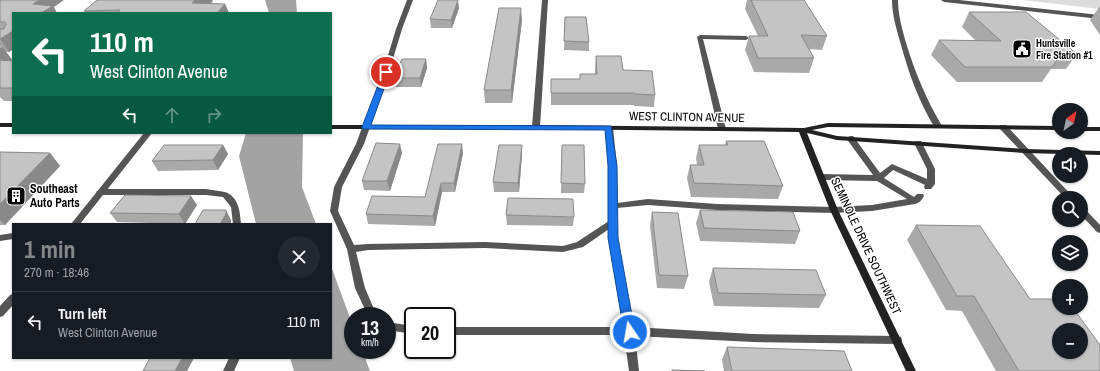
<!DOCTYPE html>
<meta charset="utf-8">
<style>
:root{--surface:#171b24;--page:#242831;--text:#f1f3f6;--muted:#9ea1a6;--line:#363941;--accent:#858687}
body{margin:0;font-family:"Archivo Narrow",sans-serif;background:var(--page);color:var(--text);height:100vh;display:flex;flex-direction:column;font-size:15px;white-space:nowrap}
*{box-sizing:border-box;margin:0}
p{font-size:13px;color:var(--muted)}
.icon{flex:none;width:22px;height:22px;fill:none;stroke:currentColor;stroke-width:2;stroke-linecap:round;stroke-linejoin:round}
.map{position:relative;flex:1;overflow:hidden}
.sheet{position:absolute;left:12px;top:223px;width:320px;height:136px;display:flex;flex-direction:column;background:var(--surface);border-radius:0px;box-shadow:0 1px 3px #0004}
.sheet>*{flex:none}
.guide{position:absolute;left:12px;top:12px;width:320px;height:122px;border-radius:0px;box-shadow:0 1px 3px #0004;background:#0b6e4f;color:#fff;overflow:hidden}
.needle{width:26px;rotate:33deg}
.tools{position:absolute;left:1052px;top:103px;display:grid;gap:8px}
.tools a{display:grid;place-items:center;width:36px;height:36px;border-radius:50%;background:var(--surface);box-shadow:0 1px 3px #0004;font-size:20px}
.speed{position:absolute;left:344px;top:307px;display:flex;gap:8px;font-size:20px;font-weight:700;text-align:center}
.speed>*{display:grid;place-content:center;width:52px;height:52px;border-radius:50%;background:var(--surface);box-shadow:0 1px 3px #0004;line-height:1}
.speed small{font-size:10px;font-weight:400}
.speed .limit{border:2px solid #111;border-radius:6px;background:#fff;color:#111}
.pin{position:absolute;display:grid;place-items:center;width:34px;height:34px;color:#fff;margin:-17px;border:2px solid #fff;border-radius:50%;box-shadow:0 1px 4px #0007}
.me{position:absolute;width:44px;margin:-22px;rotate:348deg;stroke-linejoin:round;filter:drop-shadow(0 0 3px #0008)}
.turn{display:flex;align-items:center;gap:14px;height:84px;padding:0 12px;font-size:18px}
.turn .icon{width:52px;height:52px;stroke-width:2.5}
.turn b{display:block;font-size:28px;line-height:34px}
.lanes{display:flex;align-items:center;height:38px;padding:0 12px;background:#0003;justify-content:center;gap:20px;direction:ltr}
.lanes .off{opacity:.35}
.round{display:grid;place-items:center;flex:none;width:42px;height:42px;border-radius:21px;background:var(--page)}
.overview{display:flex;align-items:center;justify-content:space-between;height:68px;padding:0 12px}
h1{font-size:24px;font-weight:800;line-height:30px;color:var(--accent)}
ul{padding:0;list-style:none}
li{display:flex;align-items:center;gap:12px;height:60px;padding:0 12px;border-top:1px solid var(--line)}
li div{flex:1}
li b{display:block;font-size:15px}
li em{font-style:normal}
.map>svg:first-child{display:block}
</style>
<div class="map">
<svg width="1100" height="371" viewBox="0 0 1100 371">
<rect width="100%" height="100%" fill="#fff"/>
<!-- green -->
<path fill="#dcdcdc" d="M1023,0H1100V9Z"/>
<!-- water -->
<path fill="#a3a3a3" d="M265,0H296L297,13H269Z
M246,133H303L302,187L316,224H256L239,156Z
M331,266L353,326V350H362L370,371H294L290,358H331Z"/>
<g fill="none" stroke-linecap="round" stroke-linejoin="round">
<!-- lane -->
<path fill="#555" fill-rule="evenodd" d="M892,0H898C898,15 902,28 906,43C915,72 926,99 942,126L941,128H935C919,102 909,74 901,45C897,30 892,16 892,0Z
M700,35L746,36L749,38L746,40L703,39L726,129L722,131L718,129L697,37Z
M363,125H369L370,127L364,144L342,187L338,211L354,245L368,244L485,242L563,246L577,242L609,221V166L605,128L609,126L613,128L617,166V203L648,199L717,204L834,207L872,205L907,199L877,181L821,180L817,177L821,174L873,175L846,138L850,136H853L880,173L892,164L927,179V169L914,143L915,141H921L935,169V184L931,189H925L924,187L925,185L893,170L884,178L914,197L917,194H923L924,196C922,200 919,203 915,204L872,211L834,213L717,210L648,205L617,208V238L633,327L753,334L897,336L901,337L902,340L901,343L897,344L753,342L635,336L639,371H629L624,335H447V327H623L609,238V229L583,247L563,252L485,248L368,250L356,252L365,288L374,309L379,316H368L355,288L347,249L330,211L334,187L356,144Z
M1000,125H1006L1074,198H1065L1000,129L999,127Z
M100,189H206L225,192C239,197 240,212 241,224H233L231,207L223,197L206,195H100L96,192Z
M1081,207L1084,208L1100,225V233L1097,232L1081,215Z
M13,233V239L0,241V235Z
M387,322L413,326V334L387,330Z
M229,358H240L234,371H223Z"/>
<!-- street -->
<path fill="#555" fill-rule="evenodd" d="M407,0H413L402,29L386,82L370,127L369,129H363L362,127L380,82L396,29Z
M542,0H548L540,127L536,129L532,127Z
M941,0H959L1100,15V19L944,2Z
M144,133H152L80,224H71Z
M13,294V305L3,316L0,317V306L10,295Z"/>
<!-- secondary -->
<path fill="#222" fill-rule="evenodd" d="M0,123H13V127H0Z
M828,123L1059,126V130L828,127L812,130L837,136L1025,149L1100,151V155L1025,153L837,140L807,133L838,210L916,371H906L830,210L799,132L536,129H331V125H536L804,128Z
M1081,127H1100V131H1081Z"/>
</g>
<!-- wall -->
<path fill="#a9a9a9" d="M0,0L54,7L13,13V49L9,52H6L12,60L11,61H13V101H4L0,97Z
M747,0H804L827,36L822,50L809,49L814,58L809,73L754,72L745,50L749,36H758L745,9Z
M213,1L211,3L225,4L229,13H86L84,11Z
M1100,6V35L1090,20Z
M459,8L452,28H431L430,19Z
M969,12L1077,54L1066,69H1051L1042,82H957L931,55L939,40L976,41L962,27Z
M565,17L589,42V51L564,50Z
M522,20L512,103H485L484,90Z
M596,56L623,70L655,95L654,107L634,106V105H551V79H580V74H595V68Z
M426,59L427,68L421,87H396L394,78Z
M726,141L783,186L778,199L691,197L687,178L690,165H697L696,158L699,145H725Z
M223,145L228,154L218,170L158,171L152,161Z
M562,145L585,184L584,193H561Z
M0,152L50,153L60,166L5,225H0Z
M402,153L390,191L364,190L362,181Z
M463,153L455,192H442L435,226L368,224L366,214L425,197Z
M522,154L519,192H494L493,182Z
M197,205L185,224L117,222L110,213Z
M700,210L800,231L795,244L700,241L696,223Z
M652,212L688,276L684,289L657,288L650,226Z
M506,215L574,217L573,226L507,225Z
M916,225L1030,299L1100,371H996L962,311L946,310L907,240Z
M713,268L826,295L819,308L714,306L709,282Z
M727,347L852,371H724L722,360Z"/>
<!-- shaded-wall -->
<path fill="#898989" d="M39,0H64L54,7L57,13H38L33,4Z
M195,0H212L213,1L201,13L192,3Z
M458,0L459,8L452,28L451,20Z
M225,4L229,13H217Z
M521,8L522,20L512,103L511,90Z
M13,31V49L9,52L0,39Z
M3,47L12,60L0,69V49Z
M426,59L427,68L421,87L420,78Z
M400,144L402,153L390,191L387,181Z
M462,144L463,153L455,192L454,183Z
M223,145L228,154L218,170L213,160Z
M522,145V154L519,192L518,183Z
M50,153L60,166L5,225L0,220V204Z
M441,183L442,192L435,226L433,216Z
M191,196L197,205L185,224L179,214Z
M226,210L231,220V224H220Z
M182,358H194L187,371H175Z"/>
<!-- building -->
<path fill="#c4c4c4" stroke="#898989" fill-rule="evenodd" d="M0,0H39L33,4L53,6L41,13H13V31L0,39V29H4L6,24L5,22H0Z
M97,0H195L192,3L225,4L217,13H117L120,10L84,11Z
M438,0H458L451,20L430,19Z
M751,0H804L827,36L801,35L814,58H758L749,36H768Z
M499,8H521L511,90H484Z
M969,12H1026L1077,54H1061L1052,67H965L939,40L1001,41Z
M565,17H586L589,42L564,41Z
M0,43L3,47L0,49Z
M596,56H621L623,70L652,71L655,95L635,94V93H551V79H580V74H597Z
M402,59H426L420,78H394Z
M0,60L13,61V65L12,66H13V88H0Z
M726,141H764L783,186L694,183L690,165H704L699,145H728Z
M376,143L400,144L387,181H362Z
M438,144H462L454,183H441L433,216L366,214L372,196L425,197Z
M164,145H223L213,160L152,161Z
M499,145H522L518,183L493,182Z
M562,145H584L585,184L561,183Z
M0,152L50,153L0,204Z
M125,195L191,196L179,214L110,213Z
M508,198L573,199L574,217L506,215Z
M203,210H226V214L220,224H195Z
M700,210L793,212L800,231L704,228Z
M652,212L678,213L688,276L659,275Z
M916,225L980,226L1030,299H1059V308H1073L1100,345V371H1019L974,296H957ZM1059,330H1081V352H1059Z
M713,268L816,270L826,295L718,293Z
M727,347L844,351L852,371H732Z
M150,358H182L175,371H143Z
M672,370L705,371H672Z"/>
<!-- route -->
<path fill="#1a73e8" stroke="#114b97" d="M386,69L390,72L371,125L611,126L617,166L618,238L635,332L634,335L630,336L625,335L624,332L608,238V166L605,130L363,129L362,127L383,72Z"/>
<!-- icons -->
<defs>
<g id="civic-square" transform="scale(1)"><rect x="-9" y="-9" width="18" height="18" rx="4" fill="#000" stroke="#fff"/><path d="M-.6-6.5H3V-4.5H.6V-3L4-1V1h2V6H-6V1h2V-1L-.6-3ZM-1.2 2.5V6h2.4V2.5Z" fill="#fff"/></g>
<g id="building-square" transform="scale(1)"><rect x="-9" y="-9" width="18" height="18" rx="4" fill="#000" stroke="#fff"/><path d="M-4-6H4V6H1V3H-1V6H-4ZM-2.5-4.3h1.7v1.8h-1.7ZM.8-4.3h1.7v1.8H.8ZM-2.5-1h1.7V.8h-1.7ZM.8-1h1.7V.8H.8Z" fill="#fff"/></g>
</defs>
<g fill-rule="evenodd">
<use href="#civic-square" x="1022" y="49"/>
<use href="#building-square" x="16" y="196"/>
</g>
<g text-anchor="middle" stroke-width="3" stroke-linejoin="round" paint-order="stroke">
<!-- far-poi labels -->
<g font-size="10" font-weight="bold" fill="#000" stroke="#fff" text-anchor="start">
<text x="1036" y="47">Huntsville<tspan x="1036" dy="12">Fire Station #1</tspan></text>
</g>
<!-- street labels -->
<g font-size="12" fill="#000" stroke="#fff">
<text transform="translate(687 117) rotate(1)" y="4">WEST CLINTON AVENUE</text>
<text transform="translate(866 246) rotate(65)" y="4">SEMINOLE DRIVE SOUTHWEST</text>
</g>
<!-- poi labels -->
<g font-size="12" font-weight="bold" fill="#000" stroke="#fff" text-anchor="start">
<text x="30" y="193">Southeast<tspan x="30" dy="14">Auto Parts</tspan></text>
</g>
</g>
</svg>
<div class="tools">
<a><svg class="needle" viewBox="-14 -14 28 28"><path d="M0-13l5 13h-10z" fill="#e53935"/><path d="M0 13l5-13h-10z" fill="#9ea1a6"/></svg></a>
<a><svg class="icon" aria-label="sound" viewBox="0 0 24 24"><path d="M4 9h4l5-4v14l-5-4H4zM17 9q2 3 0 6"/></svg></a>
<a><svg class="icon" aria-label="search" viewBox="0 0 24 24"><circle cx="10" cy="10" r="6"/><path d="M15 15l6 6"/></svg></a>
<a><svg class="icon" aria-label="layers" viewBox="0 0 24 24"><path d="M12 4l9 5-9 5-9-5zM3 14l9 5 9-5"/></svg></a>
<a>+</a>
<a>−</a>
</div>
<div class="speed"><div>13<small>km/h</small></div><div class="limit">20</div></div>
<div class="pin" style="left:386px;top:72px;background:#d93025"><svg class="icon" aria-label="arrive" viewBox="0 0 24 24"><path d="M6 21V4h12l-3 4 3 4H6"/></svg></div>
<svg class="me" style="left:630px;top:332px" viewBox="-20 -20 40 40"><circle r="17" fill="#1a73e8" stroke="#fff" stroke-width="3"/><path d="M0-11L8 9 0 5-8 9z" fill="#fff"/></svg>
<div class="guide">
<div class="turn"><svg class="icon" aria-label="left" viewBox="0 0 24 24"><path d="M17 20v-9H6M10 6l-5 5 5 5"/></svg><div><b>110 m</b>West Clinton Avenue</div></div>
<div class="lanes"><svg class="icon" aria-label="left" viewBox="0 0 24 24"><path d="M17 20v-9H6M10 6l-5 5 5 5"/></svg><svg class="icon off" aria-label="ahead" viewBox="0 0 24 24"><path d="M12 20V5M6 11l6-6 6 6"/></svg><svg class="icon off" aria-label="right" viewBox="0 0 24 24"><path d="M7 20v-9h11M14 6l5 5-5 5"/></svg></div>
</div>
<section class="sheet">
<div class="overview"><div><h1>1 min</h1><p>270 m · 18:46</p></div><a class="round"><svg class="icon" aria-label="close" viewBox="0 0 24 24"><path d="M6 6l12 12M18 6L6 18"/></svg></a></div>
<ul>
<li><svg class="icon" aria-label="left" viewBox="0 0 24 24"><path d="M17 20v-9H6M10 6l-5 5 5 5"/></svg><div><b>Turn left</b><p>West Clinton Avenue</p></div><em>110 m</em></li>
</ul>
</section>
</div>
